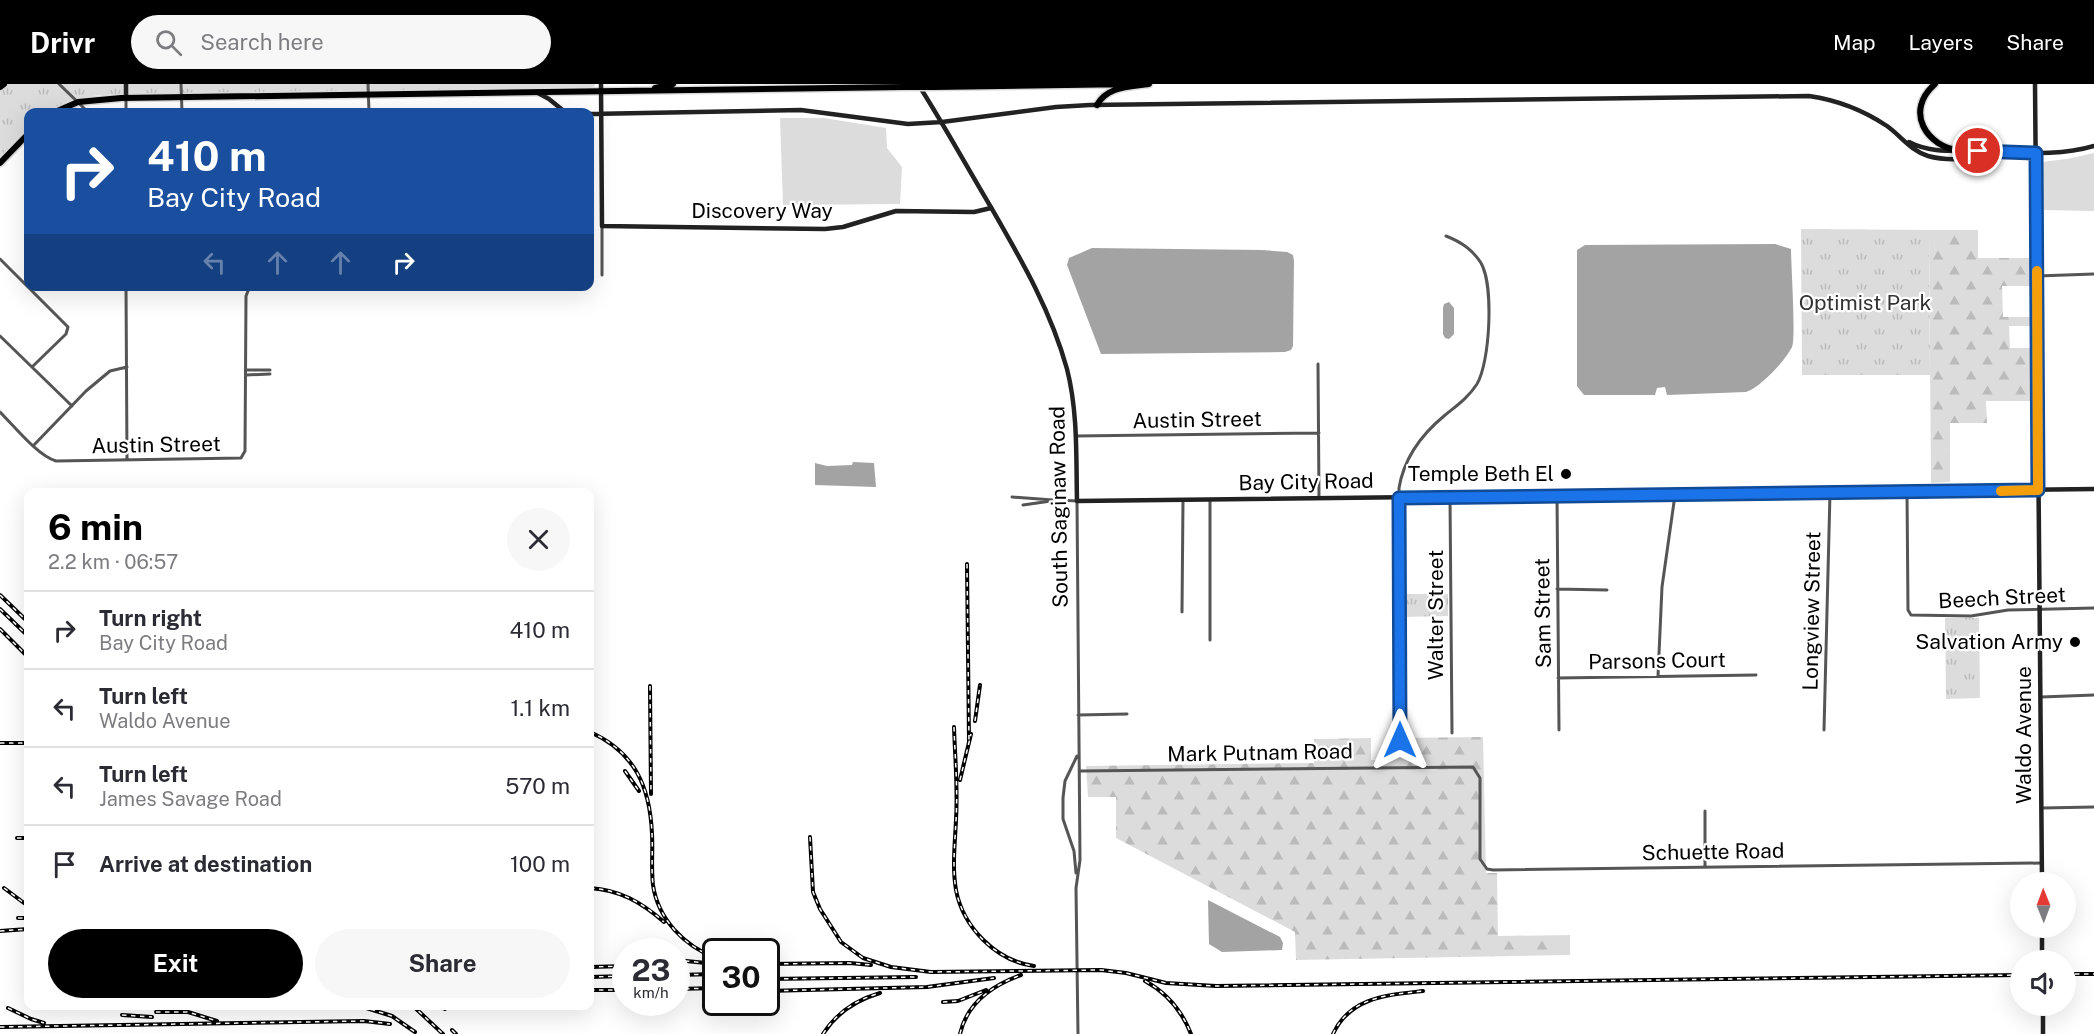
<!DOCTYPE html>
<meta charset="utf-8">
<style>
:root{--surface:#fff;--page:#f7f7f7;--text:#2b2b33;--muted:#7c7c81;--line:#e1e1e2;--accent:#000}
body{margin:0;font-family:"Public Sans",sans-serif;background:var(--page);color:var(--text);height:100vh;display:flex;flex-direction:column;font-size:22px;white-space:nowrap}
*{box-sizing:border-box;margin:0}
p{font-size:20px;color:var(--muted)}
.icon{flex:none;width:33px;height:33px;fill:none;stroke:currentColor;stroke-width:2;stroke-linecap:round;stroke-linejoin:round}
.map{position:relative;flex:1;overflow:hidden}
.details{position:absolute;left:24px;top:404px;width:570px;height:522px;display:flex;flex-direction:column;background:var(--surface);border-radius:12px;box-shadow:0 6px 24px #0002}
.details>*{flex:none}
.top-card{position:absolute;left:24px;top:24px;width:570px;height:183px;border-radius:12px;box-shadow:0 6px 24px #0002;background:#1a4fa0;color:#fff;overflow:hidden}
.needle{width:39px;rotate:359deg}
.fabs{position:absolute;left:2010px;top:788px;display:grid;gap:12px}
.fabs a{display:grid;place-items:center;width:66px;height:66px;border-radius:50%;background:var(--surface);box-shadow:0 6px 24px #0002;font-size:30px}
.speed{position:absolute;left:612px;top:854px;display:flex;gap:12px;font-size:30px;font-weight:700;text-align:center}
.speed>*{display:grid;place-content:center;width:78px;height:78px;border-radius:50%;background:var(--surface);box-shadow:0 6px 24px #0002;line-height:1}
.speed small{font-size:15px;font-weight:400}
.speed .limit{border:3px solid #111;border-radius:9px;background:#fff;color:#111}
.pin{position:absolute;display:grid;place-items:center;width:51px;height:51px;color:#fff;margin:-26px;border:3px solid #fff;border-radius:50%;box-shadow:0 2px 6px #0007}
.me{position:absolute;width:66px;margin:-33px;rotate:0deg;stroke-linejoin:round;filter:drop-shadow(0 0 4px #0008)}
.turn{display:flex;align-items:center;gap:21px;height:126px;padding:0 24px;font-size:27px}
.turn .icon{width:78px;height:78px;stroke-width:2.5}
.turn b{display:block;font-size:42px;line-height:51px}
.lanes{display:flex;align-items:center;height:57px;padding:0 24px;background:#0003;justify-content:center;gap:30px;direction:ltr}
.lanes .off{opacity:.35}
.round{display:grid;place-items:center;flex:none;width:63px;height:63px;border-radius:32px;background:var(--page)}
.summary{display:flex;align-items:center;justify-content:space-between;height:102px;padding:0 24px}
h1{font-size:36px;font-weight:700;line-height:45px;color:var(--accent)}
.action{display:flex;gap:12px;margin-top:auto;padding:12px 24px}
.action a{flex:1;height:69px;border-radius:36px;background:var(--accent);color:#fff;font-size:24px;font-weight:700;line-height:69px;text-align:center}
.action a+a{background:var(--page);color:var(--text)}
ul{padding:0;list-style:none}
li{display:flex;align-items:center;gap:18px;height:78px;padding:0 24px;border-top:2px solid var(--line)}
li div{flex:1}
li b{display:block;font-size:22px}
li em{font-style:normal}
header{display:flex;align-items:center;gap:36px;box-sizing:border-box;height:84px;padding:0 30px;background:var(--accent);color:#fff}
header strong{font-size:28px}
nav{display:flex;gap:33px;margin-inline-start:auto;font-size:21px}
.search{width:420px;height:54px;background:var(--page);display:flex;align-items:center;gap:15px;box-sizing:border-box;padding:0 21px;border-radius:33px;color:var(--muted);font-size:22px}
.map>svg:first-child{display:block}
</style>
<header>
<strong>Drivr</strong>
<div class="search"><svg class="icon" aria-label="search" viewBox="0 0 24 24"><circle cx="10" cy="10" r="6"/><path d="M15 15l6 6"/></svg>Search here</div>
<nav><a>Map</a><a>Layers</a><a>Share</a></nav>
</header>
<div class="map">
<svg width="2094" height="950" viewBox="0 0 2094 950">
<defs>
<pattern id="forest-firs" width="22" height="20" patternUnits="userSpaceOnUse" patternTransform="scale(1.5)"><rect width="22" height="20" fill="#dcdcdc"/><path d="M5 1l3.5 6h-7zM16 11l3.5 6h-7z" fill="#bbb"/></pattern>
<pattern id="park-tufts" width="24" height="20" patternUnits="userSpaceOnUse" patternTransform="scale(1.5)"><rect width="24" height="20" fill="#dcdcdc"/><path d="M3 7l-1-3M5 7V3M7 7l1-3M15 17l-1-3M17 17v-4M19 17l1-3" fill="none" stroke="#bbb"/></pattern>
</defs>
<rect width="100%" height="100%" fill="#fff"/>
<!-- green -->
<path fill="#dcdcdc" d="M824,34L886,44L887,64L902,83L900,120L783,121L780,34Z
M2094,69V127L2042,126L2041,78L2067,75Z"/>
<!-- forest -->
<path fill="url(#forest-firs)" d="M1929,146H1978V174H2031V202H2002L2003,233H2031V242H2009L2010,264H2031V317H1986L1987,339H1950V398L1931,399Z
M1483,653L1486,789H1497L1498,852L1570,851V871L1296,876L1295,848L1116,754V713H1088L1086,682L1314,679V655H1320L1371,654V676H1394V654Z"/>
<!-- park -->
<path fill="url(#park-tufts)" d="M0,0H595V1L593,3L99,11L68,17L48,28H28V44L0,73Z
M1801,145L1929,146L1930,291H1802Z
M1402,510H1448V532L1402,533Z
M1945,534H1979L1980,614L1946,615Z"/>
<!-- water -->
<path fill="#a3a3a3" d="M1775,160L1791,165C1791,181 1796,254 1792,263C1785,277 1760,304 1746,308L1667,311L1665,303L1657,304L1655,311H1584L1577,302V166L1585,161Z
M1092,164L1262,166L1287,168L1293,171L1294,177L1293,262L1291,266L1285,268L1101,270L1067,181L1069,174Z
M1449,218L1454,224V250L1449,255L1445,254L1443,250V224L1444,220Z
M853,378L874,379L876,403L815,401V379L827,382L852,381Z
M1208,816L1280,853L1283,859L1282,866L1222,868L1209,860Z"/>
<g fill="none" stroke-linecap="round" stroke-linejoin="round">
<!-- highway casing -->
<g stroke="#dbdbdb" stroke-width="9">
<path id="highway" d="M1935,0C1904,27 1926,63 1961,67
M0,3L4,0
M934,3L1133,0
M655,4L673,0
M1097,21C1107,2 1130,3 1149,0
M55,28L78,18L121,14L904,3
M0,79L28,50"/>
</g>
<!-- street -->
<path stroke="#555" stroke-width="3" d="M59,0L88,28
M181,0L182,28
M368,0L369,28
M126,15V28
M602,142V191
M0,175L68,243L66,250L32,283
M2037,192L2094,190
M126,202L127,376
M0,252L72,322
M1318,280L1319,414
M246,286H270
M246,291L270,290
M0,328C14,342 38,372 56,377L241,374L245,367L246,212L250,202
M1076,352L1319,349
M33,362L86,307L110,287L127,283
M1907,408L1908,526L1911,531L1971,532L2008,526L2094,524
M1557,412L1559,646
M1012,413L1053,416
M1450,413L1452,649
M1023,421L1058,416L1077,417L1080,776L1076,804L1078,950
M1557,505L1607,506
M1182,528L1183,416
M1210,556V416
M1658,592L1662,503L1675,411
M1558,594L1756,591
M2041,613L2094,611
M1078,631L1127,630
M1824,646L1830,409
M1403,664L1400,656L1399,404C1404,374 1421,351 1444,332C1456,322 1468,314 1477,300C1490,278 1494,202 1481,179C1472,165 1461,158 1446,152
M1080,687L1473,683L1480,694V775L1487,785L1493,786L2042,779
M2042,724L2094,723
M1705,727V783
M1076,789L1074,767L1063,735V714L1065,697L1077,672"/>
<!-- secondary -->
<path stroke="#222" stroke-width="4.5" d="M601,0L602,142L825,145L843,143L896,127L974,128L991,124
M918,0C944,41 967,83 992,125C1022,177 1051,227 1067,285C1078,328 1076,373 1077,417L2094,405
M2035,0L2042,798
M538,9L549,15L565,28
M126,13V0
M590,30L801,26L908,40L942,38L1056,23L1090,21L1809,12C1837,16 1863,26 1887,42C1901,52 1911,67 1928,72C1952,79 1983,73 2007,69
M1909,58C1932,70 1957,66 1982,67C2019,68 2058,73 2094,62
M2042,843V876
M2043,921V950"/>
<!-- highway -->
<use href="#highway" stroke="#000" stroke-width="6"/>
<!-- rail casing -->
<g stroke="#000" stroke-width="4">
<path id="rail" d="M967,480L969,658
M0,511L28,538
M0,525L28,552
M0,545L28,573
M650,602L651,710
M975,637L980,601
M954,643C955,674 958,705 956,736C955,759 952,783 956,806C963,843 996,877 1034,882
M590,648C635,668 650,703 652,750C653,767 651,784 653,801C658,835 684,862 716,874
M0,659H28
M625,687L639,707
M960,696L971,650
M810,753L813,808L820,825L841,858L863,874L891,883L931,888L1101,886L1126,889L1166,899L1216,902L2020,891
M17,754H28
M4,804L28,822
M590,804C620,806 641,818 664,838
M18,834H28
M0,847L28,845
M676,876L716,880
M766,880L850,879L871,881
M590,883L626,882
M2066,890H2094
M676,891L716,890
M590,893L626,892
M766,895L916,893
M1145,897C1167,909 1182,927 1191,950
M676,905L716,904
M590,906H626
M766,907L927,903L994,894
M943,918L958,917L986,906
M412,921L443,950
M439,921L445,925
M8,924L31,935L44,939
M227,924L360,922L392,932L415,948
M156,928H188L217,937
M122,931L152,933
M0,943L364,937L390,940
M452,946L456,950
M823,950C837,928 856,916 880,909
M960,950C967,919 993,901 1021,891
M1333,950C1350,913 1387,911 1423,907"/>
</g>
<!-- rail -->
<use href="#rail" stroke="#fff" stroke-width="1.5" stroke-dasharray="4.5" stroke-linecap="butt"/>
<!-- highway-bridge casing -->
<g stroke="#dbdbdb" stroke-width="9" stroke-linecap="butt">
<path id="highway-bridge" d="M904,3H934"/>
</g>
<!-- highway-bridge -->
<use href="#highway-bridge" stroke="#000" stroke-width="6"/>
</g>
<g fill="none" stroke-linecap="round" stroke-linejoin="round">
<!-- route casing -->
<g stroke="#114b97" stroke-width="15">
<path id="route" d="M1400,656L1399,414L2038,406L2036,69L1978,67"/>
</g>
<!-- route -->
<use href="#route" stroke="#1a73e8" stroke-width="10"/>
<!-- slow -->
<path stroke="#f59e0b" stroke-width="10" d="M2001,407L2038,406L2037,187"/>
</g>
<!-- markers -->
<g fill="#000" stroke="#fff" stroke-width="2">
<circle cx="1566" cy="390" r="6"/>
<circle cx="2075" cy="558" r="6"/>
</g>
<g text-anchor="middle" stroke-width="4.5" stroke-linejoin="round" paint-order="stroke">
<!-- street labels -->
<g font-size="21" fill="#000" stroke="#fff">
<text x="762" y="134">Discovery Way</text>
<text transform="translate(1197 336) rotate(-1)" y="7">Austin Street</text>
<text transform="translate(156 361) rotate(-1)" y="7">Austin Street</text>
<text transform="translate(1306 398) rotate(-1)" y="7">Bay City Road</text>
<text transform="translate(1059 423) rotate(-91)" y="7">South Saginaw Road</text>
<text transform="translate(2002 514) rotate(-3)" y="7">Beech Street</text>
<text transform="translate(1812 527) rotate(-89)" y="7">Longview Street</text>
<text transform="translate(1543 529) rotate(-91)" y="7">Sam Street</text>
<text transform="translate(1436 531) rotate(-90)" y="7">Walter Street</text>
<text transform="translate(1657 577) rotate(-1)" y="7">Parsons Court</text>
<text transform="translate(2024 651) rotate(-90)" y="7">Waldo Avenue</text>
<text transform="translate(1260 669) rotate(-1)" y="7">Mark Putnam Road</text>
<text transform="translate(1713 768) rotate(-1)" y="7">Schuette Road</text>
</g>
<!-- park labels -->
<g font-size="21" fill="#333" stroke="#fff">
<text x="1865" y="226">Optimist Park</text>
</g>
<!-- poi labels -->
<g font-size="21" fill="#000" stroke="#fff" text-anchor="end">
<text x="1554" y="397">Temple Beth El</text>
<text x="2063" y="565">Salvation Army</text>
</g>
</g>
</svg>
<div class="fabs">
<a><svg class="needle" viewBox="-14 -14 28 28"><path d="M0-13l5 13h-10z" fill="#e53935"/><path d="M0 13l5-13h-10z" fill="#7c7c81"/></svg></a>
<a><svg class="icon" aria-label="sound" viewBox="0 0 24 24"><path d="M4 9h4l5-4v14l-5-4H4zM17 9q2 3 0 6"/></svg></a>
</div>
<div class="speed"><div>23<small>km/h</small></div><div class="limit">30</div></div>
<div class="pin" style="left:1978px;top:67px;background:#d93025"><svg class="icon" aria-label="arrive" viewBox="0 0 24 24"><path d="M6 21V4h12l-3 4 3 4H6"/></svg></div>
<svg class="me" style="left:1400px;top:656px" viewBox="-20 -20 40 40"><path d="M0-17L14 15 0 8-14 15z" fill="#1a73e8" stroke="#fff" stroke-width="4"/></svg>
<div class="top-card">
<div class="turn"><svg class="icon" aria-label="right" viewBox="0 0 24 24"><path d="M7 20v-9h11M14 6l5 5-5 5"/></svg><div><b>410 m</b>Bay City Road</div></div>
<div class="lanes"><svg class="icon off" aria-label="left" viewBox="0 0 24 24"><path d="M17 20v-9H6M10 6l-5 5 5 5"/></svg><svg class="icon off" aria-label="ahead" viewBox="0 0 24 24"><path d="M12 20V5M6 11l6-6 6 6"/></svg><svg class="icon off" aria-label="ahead" viewBox="0 0 24 24"><path d="M12 20V5M6 11l6-6 6 6"/></svg><svg class="icon" aria-label="right" viewBox="0 0 24 24"><path d="M7 20v-9h11M14 6l5 5-5 5"/></svg></div>
</div>
<section class="details">
<div class="summary"><div><h1>6 min</h1><p>2.2 km · 06:57</p></div><a class="round"><svg class="icon" aria-label="close" viewBox="0 0 24 24"><path d="M6 6l12 12M18 6L6 18"/></svg></a></div>
<ul>
<li><svg class="icon" aria-label="right" viewBox="0 0 24 24"><path d="M7 20v-9h11M14 6l5 5-5 5"/></svg><div><b>Turn right</b><p>Bay City Road</p></div><em>410 m</em></li>
<li><svg class="icon" aria-label="left" viewBox="0 0 24 24"><path d="M17 20v-9H6M10 6l-5 5 5 5"/></svg><div><b>Turn left</b><p>Waldo Avenue</p></div><em>1.1 km</em></li>
<li><svg class="icon" aria-label="left" viewBox="0 0 24 24"><path d="M17 20v-9H6M10 6l-5 5 5 5"/></svg><div><b>Turn left</b><p>James Savage Road</p></div><em>570 m</em></li>
<li><svg class="icon" aria-label="arrive" viewBox="0 0 24 24"><path d="M6 21V4h12l-3 4 3 4H6"/></svg><div><b>Arrive at destination</b></div><em>100 m</em></li>
</ul>
<div class="action"><a>Exit</a><a>Share</a></div>
</section>
</div>
